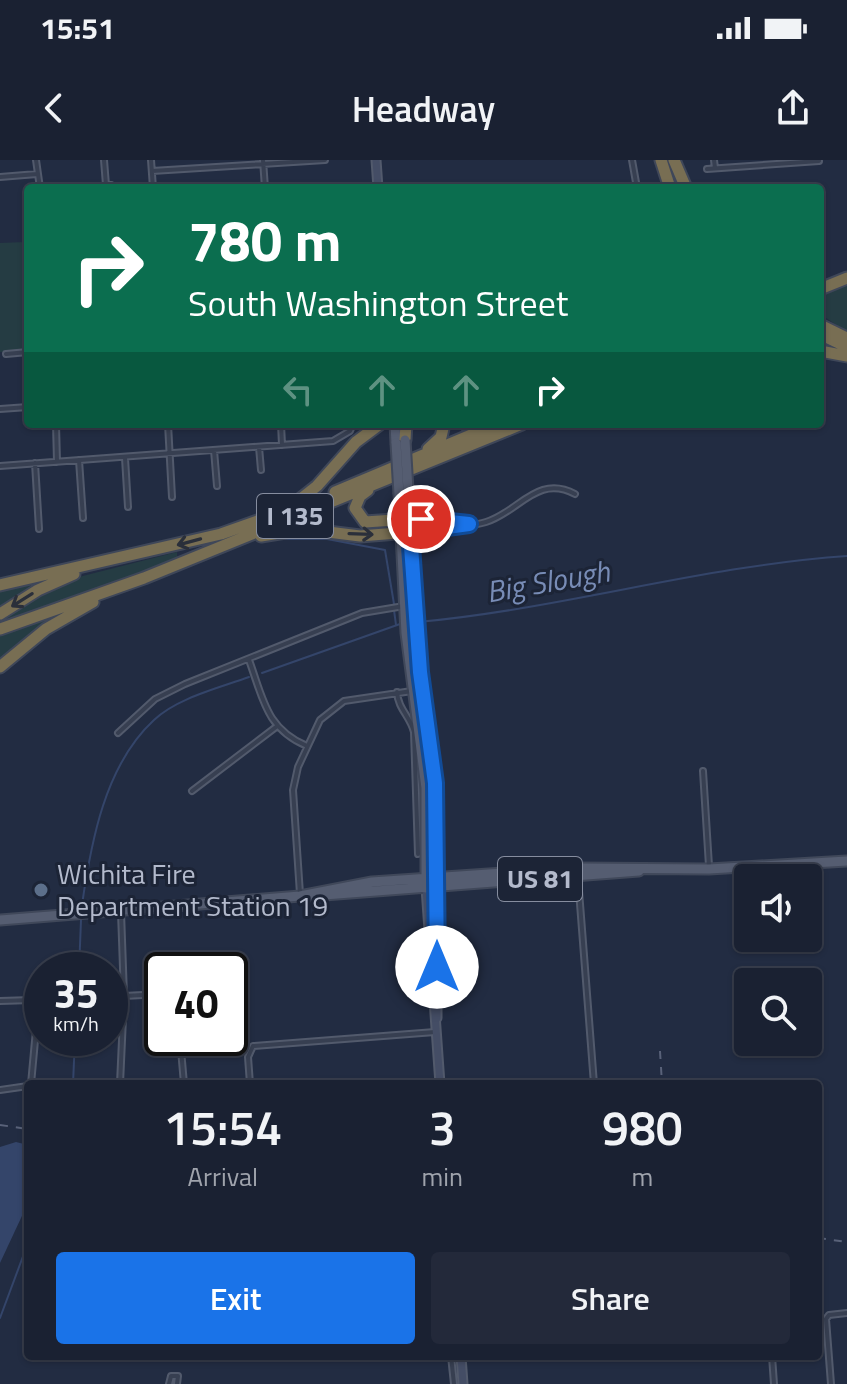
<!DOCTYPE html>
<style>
:root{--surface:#1a2132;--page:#23293a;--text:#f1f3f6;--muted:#9fa3ac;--line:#383e4d;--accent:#1a73e8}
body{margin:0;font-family:"Titillium Web",sans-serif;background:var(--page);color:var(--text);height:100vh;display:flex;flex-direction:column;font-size:30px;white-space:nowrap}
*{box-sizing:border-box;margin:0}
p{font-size:26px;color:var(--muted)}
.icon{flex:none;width:44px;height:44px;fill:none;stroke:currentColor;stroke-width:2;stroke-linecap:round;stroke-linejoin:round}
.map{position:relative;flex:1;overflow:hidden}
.panel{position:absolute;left:24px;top:920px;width:798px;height:280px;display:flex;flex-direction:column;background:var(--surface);border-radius:8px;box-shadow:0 2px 6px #0004,0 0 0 2px var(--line)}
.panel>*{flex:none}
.hud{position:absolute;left:24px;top:24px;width:800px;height:244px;border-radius:8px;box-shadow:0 2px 6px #0004,0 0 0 2px var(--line);background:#0b6e4f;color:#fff;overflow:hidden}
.tools{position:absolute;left:734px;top:704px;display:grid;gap:16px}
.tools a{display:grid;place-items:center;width:88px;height:88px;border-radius:8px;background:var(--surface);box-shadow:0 2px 6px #0004,0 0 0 2px var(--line);font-size:40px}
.speed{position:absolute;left:24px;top:792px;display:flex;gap:16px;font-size:40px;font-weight:700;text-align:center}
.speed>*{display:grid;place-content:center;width:104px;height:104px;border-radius:50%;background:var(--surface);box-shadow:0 2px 6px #0004,0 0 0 2px var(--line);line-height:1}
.speed small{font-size:20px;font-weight:400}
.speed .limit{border:4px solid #111;border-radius:12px;background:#fff;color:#111}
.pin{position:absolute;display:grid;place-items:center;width:68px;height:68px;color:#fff;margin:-34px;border:4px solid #fff;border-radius:50%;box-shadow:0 2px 8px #0007}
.me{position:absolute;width:88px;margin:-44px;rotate:0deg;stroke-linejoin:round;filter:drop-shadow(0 0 6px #0008)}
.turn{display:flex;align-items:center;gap:28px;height:168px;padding:0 32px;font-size:36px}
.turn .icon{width:104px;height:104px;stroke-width:2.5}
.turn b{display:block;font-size:56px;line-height:68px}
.lanes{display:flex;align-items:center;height:76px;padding:0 32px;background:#0003;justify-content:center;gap:40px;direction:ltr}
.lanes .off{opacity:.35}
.eta{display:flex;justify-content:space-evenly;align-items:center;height:136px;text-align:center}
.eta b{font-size:48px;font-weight:600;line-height:56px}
.action{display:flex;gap:16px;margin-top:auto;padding:16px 32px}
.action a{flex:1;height:92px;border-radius:8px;background:var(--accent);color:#fff;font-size:32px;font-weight:600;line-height:92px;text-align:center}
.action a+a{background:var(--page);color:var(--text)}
.status{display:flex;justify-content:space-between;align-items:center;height:56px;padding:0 40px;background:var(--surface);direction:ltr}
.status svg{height:22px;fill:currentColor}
header{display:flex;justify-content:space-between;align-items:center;height:104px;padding:0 32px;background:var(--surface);font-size:36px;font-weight:600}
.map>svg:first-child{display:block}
</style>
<div class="status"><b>15:51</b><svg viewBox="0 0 49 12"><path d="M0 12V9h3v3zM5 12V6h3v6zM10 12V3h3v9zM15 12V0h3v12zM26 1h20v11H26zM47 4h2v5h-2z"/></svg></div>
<header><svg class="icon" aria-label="back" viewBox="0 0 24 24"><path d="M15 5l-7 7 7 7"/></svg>Headway<svg class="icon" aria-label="share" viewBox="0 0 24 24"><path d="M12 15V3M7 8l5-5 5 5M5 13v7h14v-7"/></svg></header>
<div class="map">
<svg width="847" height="1224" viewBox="0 0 847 1224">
<rect width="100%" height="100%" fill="#222c42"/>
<!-- green -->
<path fill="#253c43" d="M25,82L28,191L0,192V83Z
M847,125V172L820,154V136Z
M177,392V400L164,405L8,463L5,455L71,419Z
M34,422H42L0,450V429Z
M74,448L41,468L0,501V473Z"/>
<!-- water -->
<path fill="#34456a" d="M16,982L28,985V1043L0,1103V987Z"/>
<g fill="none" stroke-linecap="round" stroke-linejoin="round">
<!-- stream -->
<path stroke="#34456a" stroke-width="2" d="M278,379H327L385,390L394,444
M394,450L396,465
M418,462C562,449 701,406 847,396
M262,513L400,464
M82,745C91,682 105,605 154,560C177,538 219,528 249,517
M79,810L81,760
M73,924L75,878
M0,1158L28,1083"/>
<!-- street casing -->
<g stroke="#525a6c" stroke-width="8">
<path id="street" d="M36,0L40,28
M104,0L106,25
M151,0L153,28
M263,0L265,28
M632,0L637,28
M714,0L715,8
M707,9L819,1
M152,11L325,0
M0,17L37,14
M67,28L111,25
M6,194L28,192
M0,249L28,247
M56,264L57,302
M168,264L172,337
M281,264L282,285
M259,287L261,310
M214,290L217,326
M125,298L128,347
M79,300L83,358
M35,303L39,369
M0,306L333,281L350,271L353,264
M412,359L467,364
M412,372C436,368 463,369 486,362C519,352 537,314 575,334
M249,500C263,538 266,569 307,586
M397,532C398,549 410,556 414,572L418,694
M118,573L155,539L185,524L362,453L404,446
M703,611L709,706
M192,631L276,567
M578,718L594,924
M300,734L293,630L298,607L320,560L344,541L412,531
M124,836L162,834
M0,841L32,840L38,848L31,924
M180,878L184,924
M120,924L124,836L121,752
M250,924L248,897L253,886L435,872
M0,930L28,926
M451,1196L454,1224
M772,1196L774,1224
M169,1224L171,1216H178L177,1224
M831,1224L826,1159L829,1155L847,1153"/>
</g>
<!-- secondary casing -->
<g stroke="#525a6c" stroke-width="11">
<path id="secondary" d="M376,0L378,28
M426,728L440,924
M437,858V728
M461,1196L463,1224"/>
</g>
<!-- primary casing -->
<g stroke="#40485a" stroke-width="13">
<path id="primary" d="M395,264L396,283
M408,330L420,512L435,623L437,728
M399,334L406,473L426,628V728
M311,736L639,711
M0,760L300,736L372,722L577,708L709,709L847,701"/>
</g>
<!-- highway casing -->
<g stroke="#3f4759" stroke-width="15">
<path id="highway" d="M661,0L670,28
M674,0L686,28
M820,129L847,118
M820,165L847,178
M820,174L847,187
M820,191L847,196
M465,264H486
M405,280L406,264
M428,289L441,277L444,264
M368,330L360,336L355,348L365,362L409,359
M335,332L497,264
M293,345L317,326L356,282L380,264
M261,376L304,369L360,376L410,372
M0,425L221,374L316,340
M0,454L38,430L74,414
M0,469L144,418L522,264
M0,507L46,469L93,442"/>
</g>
<!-- street -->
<use href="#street" stroke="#373f51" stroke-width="4"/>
<!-- secondary -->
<use href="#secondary" stroke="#444d65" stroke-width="7"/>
<!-- primary -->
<use href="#primary" stroke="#555d71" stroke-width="9"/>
<!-- highway -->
<use href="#highway" stroke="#786e53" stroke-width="11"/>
<!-- rail -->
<path stroke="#596279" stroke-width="2" stroke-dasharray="8 8" stroke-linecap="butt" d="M660,891L662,924
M0,965L28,969
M818,1078L847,1082"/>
<!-- primary-bridge casing -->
<g stroke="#40485a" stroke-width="13" stroke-linecap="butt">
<path id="primary-bridge" d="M405,280L408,330
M396,283L399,334"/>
</g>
<!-- primary-bridge -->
<use href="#primary-bridge" stroke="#555d71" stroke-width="9"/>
</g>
<!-- one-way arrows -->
<defs><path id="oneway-shaft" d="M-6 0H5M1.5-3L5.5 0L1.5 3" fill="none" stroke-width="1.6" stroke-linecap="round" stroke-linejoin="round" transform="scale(2)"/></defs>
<g stroke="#2a2f3a">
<use href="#oneway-shaft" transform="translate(361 374) rotate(2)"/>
<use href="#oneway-shaft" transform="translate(189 382) rotate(165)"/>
<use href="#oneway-shaft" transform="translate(22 440) rotate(148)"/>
</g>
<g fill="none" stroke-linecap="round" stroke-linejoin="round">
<!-- route casing -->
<g stroke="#114b97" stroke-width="20">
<path id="route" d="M421,359L469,364L410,372L420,512L435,623L437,807"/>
</g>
<!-- route -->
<use href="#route" stroke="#1a73e8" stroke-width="14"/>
</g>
<!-- markers -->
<circle fill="#5c6f8a" stroke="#1c2436" stroke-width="3" cx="41" cy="730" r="8"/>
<g text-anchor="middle" stroke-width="6" stroke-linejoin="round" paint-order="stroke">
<!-- shield labels -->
<g fill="#1c2436" stroke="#868d9f" stroke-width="2">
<rect x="257" y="334" width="76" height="44" rx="6"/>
<rect x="498" y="697" width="84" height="44" rx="6"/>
</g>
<g font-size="26" font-weight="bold" fill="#b3bacc">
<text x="295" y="365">I 135</text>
<text x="540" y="728">US 81</text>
</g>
<!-- poi labels -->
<g font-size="28" fill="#b3bacc" stroke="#1c2436" text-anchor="start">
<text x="57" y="724">Wichita Fire<tspan x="57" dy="32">Department Station 19</tspan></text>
</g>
<!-- water labels -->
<g font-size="30" font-style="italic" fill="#788cb6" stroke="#1c2436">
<text transform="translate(548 422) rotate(-10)" y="10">Big Slough</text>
</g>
</g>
</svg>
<div class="tools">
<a><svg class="icon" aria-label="sound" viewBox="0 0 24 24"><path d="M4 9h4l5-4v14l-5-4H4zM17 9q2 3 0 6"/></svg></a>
<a><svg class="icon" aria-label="search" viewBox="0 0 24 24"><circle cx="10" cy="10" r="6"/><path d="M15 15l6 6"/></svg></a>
</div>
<div class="speed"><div>35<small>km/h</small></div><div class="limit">40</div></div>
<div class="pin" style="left:421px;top:359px;background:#d93025"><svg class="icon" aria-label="arrive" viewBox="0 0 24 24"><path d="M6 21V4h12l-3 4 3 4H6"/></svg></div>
<svg class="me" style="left:437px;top:807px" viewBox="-20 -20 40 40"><circle r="19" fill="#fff"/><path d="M0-13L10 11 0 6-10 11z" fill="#1a73e8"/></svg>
<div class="hud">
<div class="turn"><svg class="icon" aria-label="right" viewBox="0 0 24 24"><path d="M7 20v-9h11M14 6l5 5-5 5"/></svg><div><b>780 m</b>South Washington Street</div></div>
<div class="lanes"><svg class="icon off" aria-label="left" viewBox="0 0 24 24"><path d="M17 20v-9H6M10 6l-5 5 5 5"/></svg><svg class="icon off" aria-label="ahead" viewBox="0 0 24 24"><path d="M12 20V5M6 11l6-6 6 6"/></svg><svg class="icon off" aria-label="ahead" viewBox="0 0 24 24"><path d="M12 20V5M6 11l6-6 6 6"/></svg><svg class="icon" aria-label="right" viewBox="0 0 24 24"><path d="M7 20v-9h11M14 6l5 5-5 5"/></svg></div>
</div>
<section class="panel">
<div class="eta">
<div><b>15:54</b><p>Arrival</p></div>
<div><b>3</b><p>min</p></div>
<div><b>980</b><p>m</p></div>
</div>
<div class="action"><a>Exit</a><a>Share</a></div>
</section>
</div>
